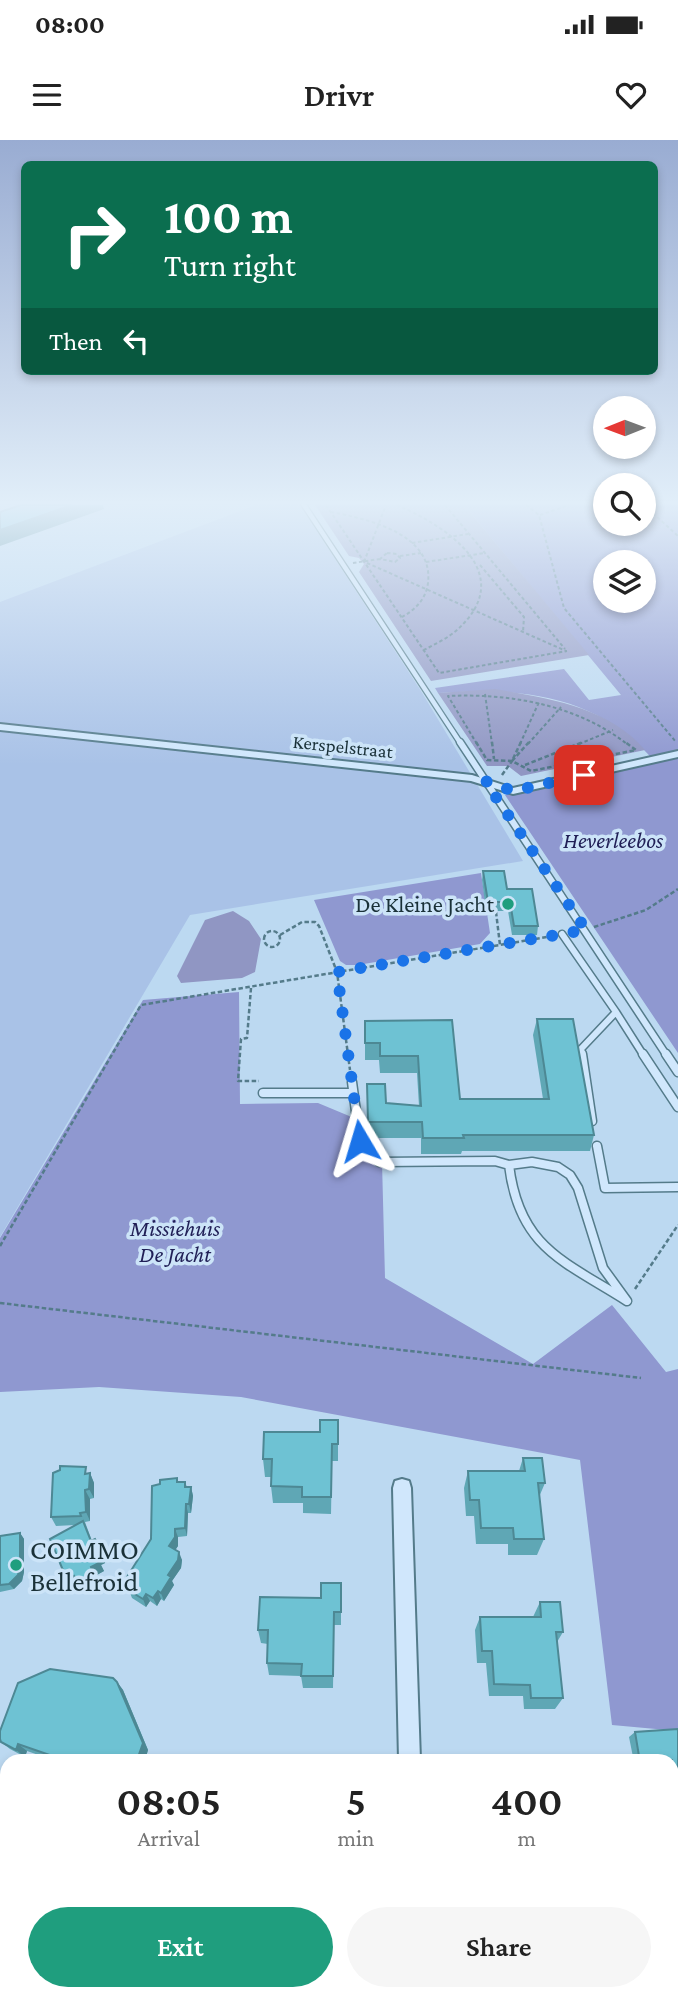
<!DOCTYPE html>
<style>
:root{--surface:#fff;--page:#f6f6f6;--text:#222;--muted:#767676;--accent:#1f9e7e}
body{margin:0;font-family:"Crimson Pro",serif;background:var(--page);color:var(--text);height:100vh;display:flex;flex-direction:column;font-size:26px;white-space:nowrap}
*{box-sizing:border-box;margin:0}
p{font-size:23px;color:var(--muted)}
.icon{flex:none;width:38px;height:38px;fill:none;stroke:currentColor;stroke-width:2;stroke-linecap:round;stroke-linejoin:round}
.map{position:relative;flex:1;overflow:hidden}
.panel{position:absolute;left:0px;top:1614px;width:679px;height:247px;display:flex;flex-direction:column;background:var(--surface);border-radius:21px 21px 0 0;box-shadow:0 4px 10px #0003}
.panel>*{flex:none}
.hud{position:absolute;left:21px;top:21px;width:637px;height:214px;border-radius:10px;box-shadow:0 4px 10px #0003;background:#0b6e4f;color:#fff;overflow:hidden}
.needle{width:46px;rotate:269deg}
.tools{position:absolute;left:593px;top:256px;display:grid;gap:14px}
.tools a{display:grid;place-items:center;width:63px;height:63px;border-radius:50%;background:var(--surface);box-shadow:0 4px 10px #0003;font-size:35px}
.pin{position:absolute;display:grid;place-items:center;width:60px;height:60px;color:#fff;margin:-30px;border-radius:14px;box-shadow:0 4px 10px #0006}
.me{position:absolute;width:77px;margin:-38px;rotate:353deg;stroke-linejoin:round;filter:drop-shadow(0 0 5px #0008)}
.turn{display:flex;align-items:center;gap:24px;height:147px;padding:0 28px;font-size:32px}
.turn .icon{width:91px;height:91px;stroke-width:2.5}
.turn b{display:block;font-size:49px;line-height:60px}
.then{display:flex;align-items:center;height:66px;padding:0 28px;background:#0003;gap:14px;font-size:26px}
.eta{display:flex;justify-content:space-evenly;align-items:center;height:119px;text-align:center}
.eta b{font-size:42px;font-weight:600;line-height:49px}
.button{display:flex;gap:14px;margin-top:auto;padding:14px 28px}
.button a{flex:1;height:80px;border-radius:42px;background:var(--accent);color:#fff;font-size:28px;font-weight:600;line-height:80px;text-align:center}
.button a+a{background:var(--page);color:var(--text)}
.status{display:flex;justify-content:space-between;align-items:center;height:49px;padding:0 35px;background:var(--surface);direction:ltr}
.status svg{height:19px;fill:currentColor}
header{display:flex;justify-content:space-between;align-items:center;height:91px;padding:0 28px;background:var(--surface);font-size:32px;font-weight:600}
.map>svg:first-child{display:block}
</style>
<div class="status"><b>08:00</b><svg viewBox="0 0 49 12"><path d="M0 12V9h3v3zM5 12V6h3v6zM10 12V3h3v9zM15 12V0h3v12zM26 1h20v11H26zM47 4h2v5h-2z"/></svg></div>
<header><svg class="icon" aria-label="menu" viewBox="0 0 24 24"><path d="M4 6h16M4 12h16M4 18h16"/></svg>Drivr<svg class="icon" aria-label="heart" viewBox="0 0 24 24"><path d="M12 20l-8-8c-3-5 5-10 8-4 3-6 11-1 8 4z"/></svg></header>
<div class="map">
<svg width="678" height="1860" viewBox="0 0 678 1860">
<rect width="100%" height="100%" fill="#bcd9f1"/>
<!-- farmland -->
<path fill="#a9c2e7" d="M256,365H300L421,551L523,721L190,775L0,1097V462Z"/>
<!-- green -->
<path fill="#8f98d0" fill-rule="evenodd" d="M464,365H605L606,383H644V365H678V913L505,655L656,623C599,555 522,547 438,553L435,548L564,529L589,560L621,555ZM606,422H644V460H606Z
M481,733L490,793L480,804L358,825H346L340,821L314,760Z
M239,852L240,964L318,963L378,988L382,1022L385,1138L533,1224L612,1165L666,1232L678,1229V1591L612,1585L580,1320L241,1257L99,1247L0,1252V1098L143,860Z"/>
<!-- cemetery -->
<path fill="#9096c3" d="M315,365H464L589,515L431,541L359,432L364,424L359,418L349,416Z
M495,549C549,559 607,566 645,610L521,636L508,626H487L438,553Z
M233,771L249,781L261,799L255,832L242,838L181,843L177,836L205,780Z"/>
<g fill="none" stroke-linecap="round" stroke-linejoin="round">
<!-- service-far2 casing -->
<g stroke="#547b8a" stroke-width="7">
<path id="service-far2" d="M304,365L461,604"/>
</g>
<!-- service-far1 casing -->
<g stroke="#547b8a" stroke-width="9">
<path id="service-far1" d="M460,602L667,916
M562,794L616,872L581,909L582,916
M616,872L644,916"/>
</g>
<!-- service casing -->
<g stroke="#547b8a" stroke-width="11">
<path id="service" d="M582,914L592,981
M643,914L678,967
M666,914L678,932
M352,942L360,1001L379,1022L495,1021L509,1025
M263,953H353
M597,1006L605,1048L678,1047
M532,1022L558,1027L570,1035L578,1048L603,1128L627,1161C564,1121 519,1108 509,1025Z"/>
</g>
<!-- minor casing -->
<g stroke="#547b8a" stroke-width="4">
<path id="minor" d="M0,584L472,635L513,648L678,611V617L513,654L471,641L0,590Z
M402,1339L409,1341L411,1348L420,1620H399L393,1348L395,1341Z"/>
</g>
<!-- primary casing -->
<g stroke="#294d57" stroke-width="3">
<path id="primary" d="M672,1819H678V1857L663,1853H672Z
M414,1853H463L460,1860H412Z"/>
</g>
<!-- path-far2 -->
<path stroke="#547b8a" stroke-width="2" stroke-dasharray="3.5 2.5" stroke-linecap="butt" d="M326,365L439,533L567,511
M397,365C448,387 519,434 457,490C448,498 435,504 424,510
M445,365L565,509
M526,365L539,375L564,468L676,602
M644,365L678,396
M331,372C368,379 434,394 428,443C426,459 415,470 402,477
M540,375L569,365
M412,403L468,394
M387,413L397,414L400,418L395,422L380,419Z
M400,416L421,413
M364,422L386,365
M426,422L485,413
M353,423L380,419
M367,423L566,511
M480,425L524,477L523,492
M485,554L492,604
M477,604L448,556C510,553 577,565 627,604
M520,604L539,562
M528,604L561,567
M579,604L613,590"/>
<!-- path-far1 -->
<path stroke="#547b8a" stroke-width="2.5" stroke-dasharray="4.5 2.5" stroke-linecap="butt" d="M476,602L487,620L512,621L531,631L636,610L625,602
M492,602L494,619
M521,602L512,621L529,602
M525,625L583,602
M502,635L512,621
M496,772L500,805
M594,787L646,770L678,749
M264 799a8 8 0 1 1 16 0a8 8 0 1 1-16 0Z
M280,795L302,782H315L319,786L337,832L350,930
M251,848L247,898L241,899L238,941H259
M0,1106L141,865L553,796
M635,1149L678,1085
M0,1163L641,1238"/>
<!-- path -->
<path stroke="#547b8a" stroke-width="3.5" stroke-dasharray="8 5" stroke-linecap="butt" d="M0,1643L7,1642
M595,1860L596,1853"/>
<!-- service-far2 -->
<use href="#service-far2" stroke="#d0e7fc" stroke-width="4.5"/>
<!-- service-far1 -->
<use href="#service-far1" stroke="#d0e7fc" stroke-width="6"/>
<!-- service -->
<use href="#service" stroke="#d0e7fc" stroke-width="8"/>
<!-- minor -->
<use href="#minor" fill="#d0e7fc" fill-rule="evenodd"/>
<!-- primary -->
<use href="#primary" fill="#8fcaf9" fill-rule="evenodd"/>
</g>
<!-- wall -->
<path fill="#5fa7b5" d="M483,731L507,749L538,786L537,795H512L508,771H486L482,740Z
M537,879L594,995L590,1011H462L461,1014H421V998H367V944L386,963L419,966L417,933H380L379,920H365V881L452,880L460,959H543L533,895Z
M338,1280V1321H332L331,1374L303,1373V1363H273L271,1346V1337H265L263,1319L320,1292Z
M523,1318L545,1343L539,1357L544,1399L537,1415H508V1404H476L474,1376H466L464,1348L468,1331H519Z
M89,1333H90L94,1343V1358L90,1359V1381L85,1382L92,1401L95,1399L104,1417L105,1423L101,1425L104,1431L95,1436L97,1440L82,1450L78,1444L72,1448L67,1440L75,1385L56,1386L51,1377Z
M177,1338L178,1342H185L187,1347H191L193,1356L191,1373H188L187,1396L178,1397V1406L175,1410L182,1420L181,1428L172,1441L174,1445L164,1461L161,1459L157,1466L150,1461L146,1467L132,1458L125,1440L151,1399Z
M20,1393L24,1399V1432L22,1441L14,1449L0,1452V1396Z
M341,1443V1485H334L333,1548H303L301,1536L269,1535L267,1523L268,1504L261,1503L258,1490L321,1458Z
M540,1462L563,1492L557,1502L563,1558L555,1569H524L523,1556H489L486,1523H477L475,1490L480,1477H533Z
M117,1542L123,1550L148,1610L145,1620H53L27,1611L25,1617L10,1609L1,1602Z
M678,1589V1727L672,1728V1620H629L633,1617L629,1597L635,1592Z"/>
<!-- shaded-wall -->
<path fill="#4d8894" d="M72,365H103L104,369L0,406V390Z
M90,1333L94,1343V1358L89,1349Z
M191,1347L193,1356L191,1373L189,1364Z
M85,1350L90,1359V1381L86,1372Z
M186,1364L188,1373L187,1396L185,1388Z
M175,1389L178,1397V1406L172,1415L169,1406Z
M20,1393L24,1399V1432L22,1441L14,1449L9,1444Z
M100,1409L104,1417L105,1423L101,1425L104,1431L95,1436L97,1440L82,1450L78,1444L72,1448L67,1440L91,1427Z
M179,1412L182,1420L181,1428L172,1441L174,1445L164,1461L161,1453Z
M158,1451L161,1459L157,1466L153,1458Z
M146,1454L150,1461L146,1467L143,1459Z
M117,1542L123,1550L148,1610L145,1620H137Z
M18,1604L27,1611L25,1617L16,1610Z"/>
<!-- building -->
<path fill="#6ec2d3" stroke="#4d8894" stroke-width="2" d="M21,365H72L0,390V372Z
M483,731H504L507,749H532L538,786H514L510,762H488Z
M537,879H573L594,995H463L464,998H423L422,982H368L367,944H385L386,963L421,966L418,916H380V903H365V881L452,880L460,959H549Z
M320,1280H338V1304H332L331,1357H302V1347L271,1346L272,1319H263L264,1292H320Z
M523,1318H542L545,1343H538L544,1399H514L513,1388H481L479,1360H470L468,1331H525Z
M60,1326L86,1327L85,1334L90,1333L89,1349L85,1350L86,1372L80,1373L81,1376L51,1377L53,1333L60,1330Z
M177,1338V1342H185V1347H191L189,1364H186L185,1388L175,1389V1397L169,1406L179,1412L178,1420L168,1435L171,1437L161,1453L158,1451L153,1458L146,1454L143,1459L128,1450L131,1446L125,1440L151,1399L152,1346L160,1344V1340Z
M83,1381L91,1401L95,1399L100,1409V1415L97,1417L99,1423L91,1427L93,1432L77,1442L74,1436L67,1440L50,1399Z
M20,1393V1427L18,1435L9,1444L0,1445V1396Z
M321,1443H341V1472H334L333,1536H301L302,1524L267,1523L268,1490H258L260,1457L321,1458Z
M540,1462H560L563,1492H556L563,1558H531L530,1545L494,1544L492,1511H482L480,1477H541Z
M50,1529L113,1538L117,1542L143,1603L137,1620H64L18,1604L16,1610L1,1602L0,1599V1591L18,1543Z
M678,1589V1725H672V1620H635L634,1616H639L635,1592Z
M7,1645V1711L0,1709V1647Z"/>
<!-- sky -->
<linearGradient id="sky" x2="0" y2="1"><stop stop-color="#99acd2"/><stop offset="0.58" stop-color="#e1eef9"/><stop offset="1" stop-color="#e1eef9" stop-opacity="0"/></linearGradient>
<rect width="678" height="625" fill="url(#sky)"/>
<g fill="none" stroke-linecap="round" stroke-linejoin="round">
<!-- route -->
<path stroke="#1a73e8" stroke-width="12" stroke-dasharray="0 21.6" d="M360,1001L337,832L586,790L485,641L513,651L584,635"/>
</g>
<!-- markers -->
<g fill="#1f9e7e" stroke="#cce4f8" stroke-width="2.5">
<circle cx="508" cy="764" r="7"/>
<circle cx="16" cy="1425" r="7"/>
</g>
<g text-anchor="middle" stroke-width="7" stroke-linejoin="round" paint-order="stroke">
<!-- far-street labels -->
<g font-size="19" fill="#1a3138" stroke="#cce4f8">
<text transform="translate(343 606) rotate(6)" y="7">Kerspelstraat</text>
</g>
<!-- park labels -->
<g font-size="23" font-style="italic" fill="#201f56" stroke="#cce4f8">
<text x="613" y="708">Heverleebos</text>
<text x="175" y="1096">Missiehuis<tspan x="175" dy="26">De Jacht</tspan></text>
</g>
<!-- poi labels -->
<g font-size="23" fill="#1a3138" stroke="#cce4f8" text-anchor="end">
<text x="494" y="772">De Kleine Jacht</text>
</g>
<!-- near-poi labels -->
<g font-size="28" fill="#1a3138" stroke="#cce4f8" text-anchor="start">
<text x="30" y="1419">COIMMO<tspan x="30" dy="32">Bellefroid</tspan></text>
</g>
</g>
</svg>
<div class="tools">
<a><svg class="needle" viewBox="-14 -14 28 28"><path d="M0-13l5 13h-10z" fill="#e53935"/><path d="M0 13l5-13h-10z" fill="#767676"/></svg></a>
<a><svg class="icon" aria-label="search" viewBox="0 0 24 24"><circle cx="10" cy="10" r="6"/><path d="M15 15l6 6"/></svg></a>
<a><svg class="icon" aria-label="layers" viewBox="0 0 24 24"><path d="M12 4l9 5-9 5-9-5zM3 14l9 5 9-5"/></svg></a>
</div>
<div class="pin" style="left:584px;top:635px;background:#d93025"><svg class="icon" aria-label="arrive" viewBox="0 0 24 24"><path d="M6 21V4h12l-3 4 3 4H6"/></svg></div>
<svg class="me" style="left:360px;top:1001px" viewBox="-20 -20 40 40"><path d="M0-17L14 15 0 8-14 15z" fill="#1a73e8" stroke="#fff" stroke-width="4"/></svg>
<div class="hud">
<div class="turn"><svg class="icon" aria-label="right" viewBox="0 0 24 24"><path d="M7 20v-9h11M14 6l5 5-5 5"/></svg><div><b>100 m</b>Turn right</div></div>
<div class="then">Then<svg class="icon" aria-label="left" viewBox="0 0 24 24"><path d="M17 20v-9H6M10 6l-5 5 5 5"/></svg></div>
</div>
<section class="panel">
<div class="eta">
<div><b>08:05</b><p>Arrival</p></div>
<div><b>5</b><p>min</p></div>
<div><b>400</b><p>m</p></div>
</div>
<div class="button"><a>Exit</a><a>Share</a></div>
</section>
</div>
